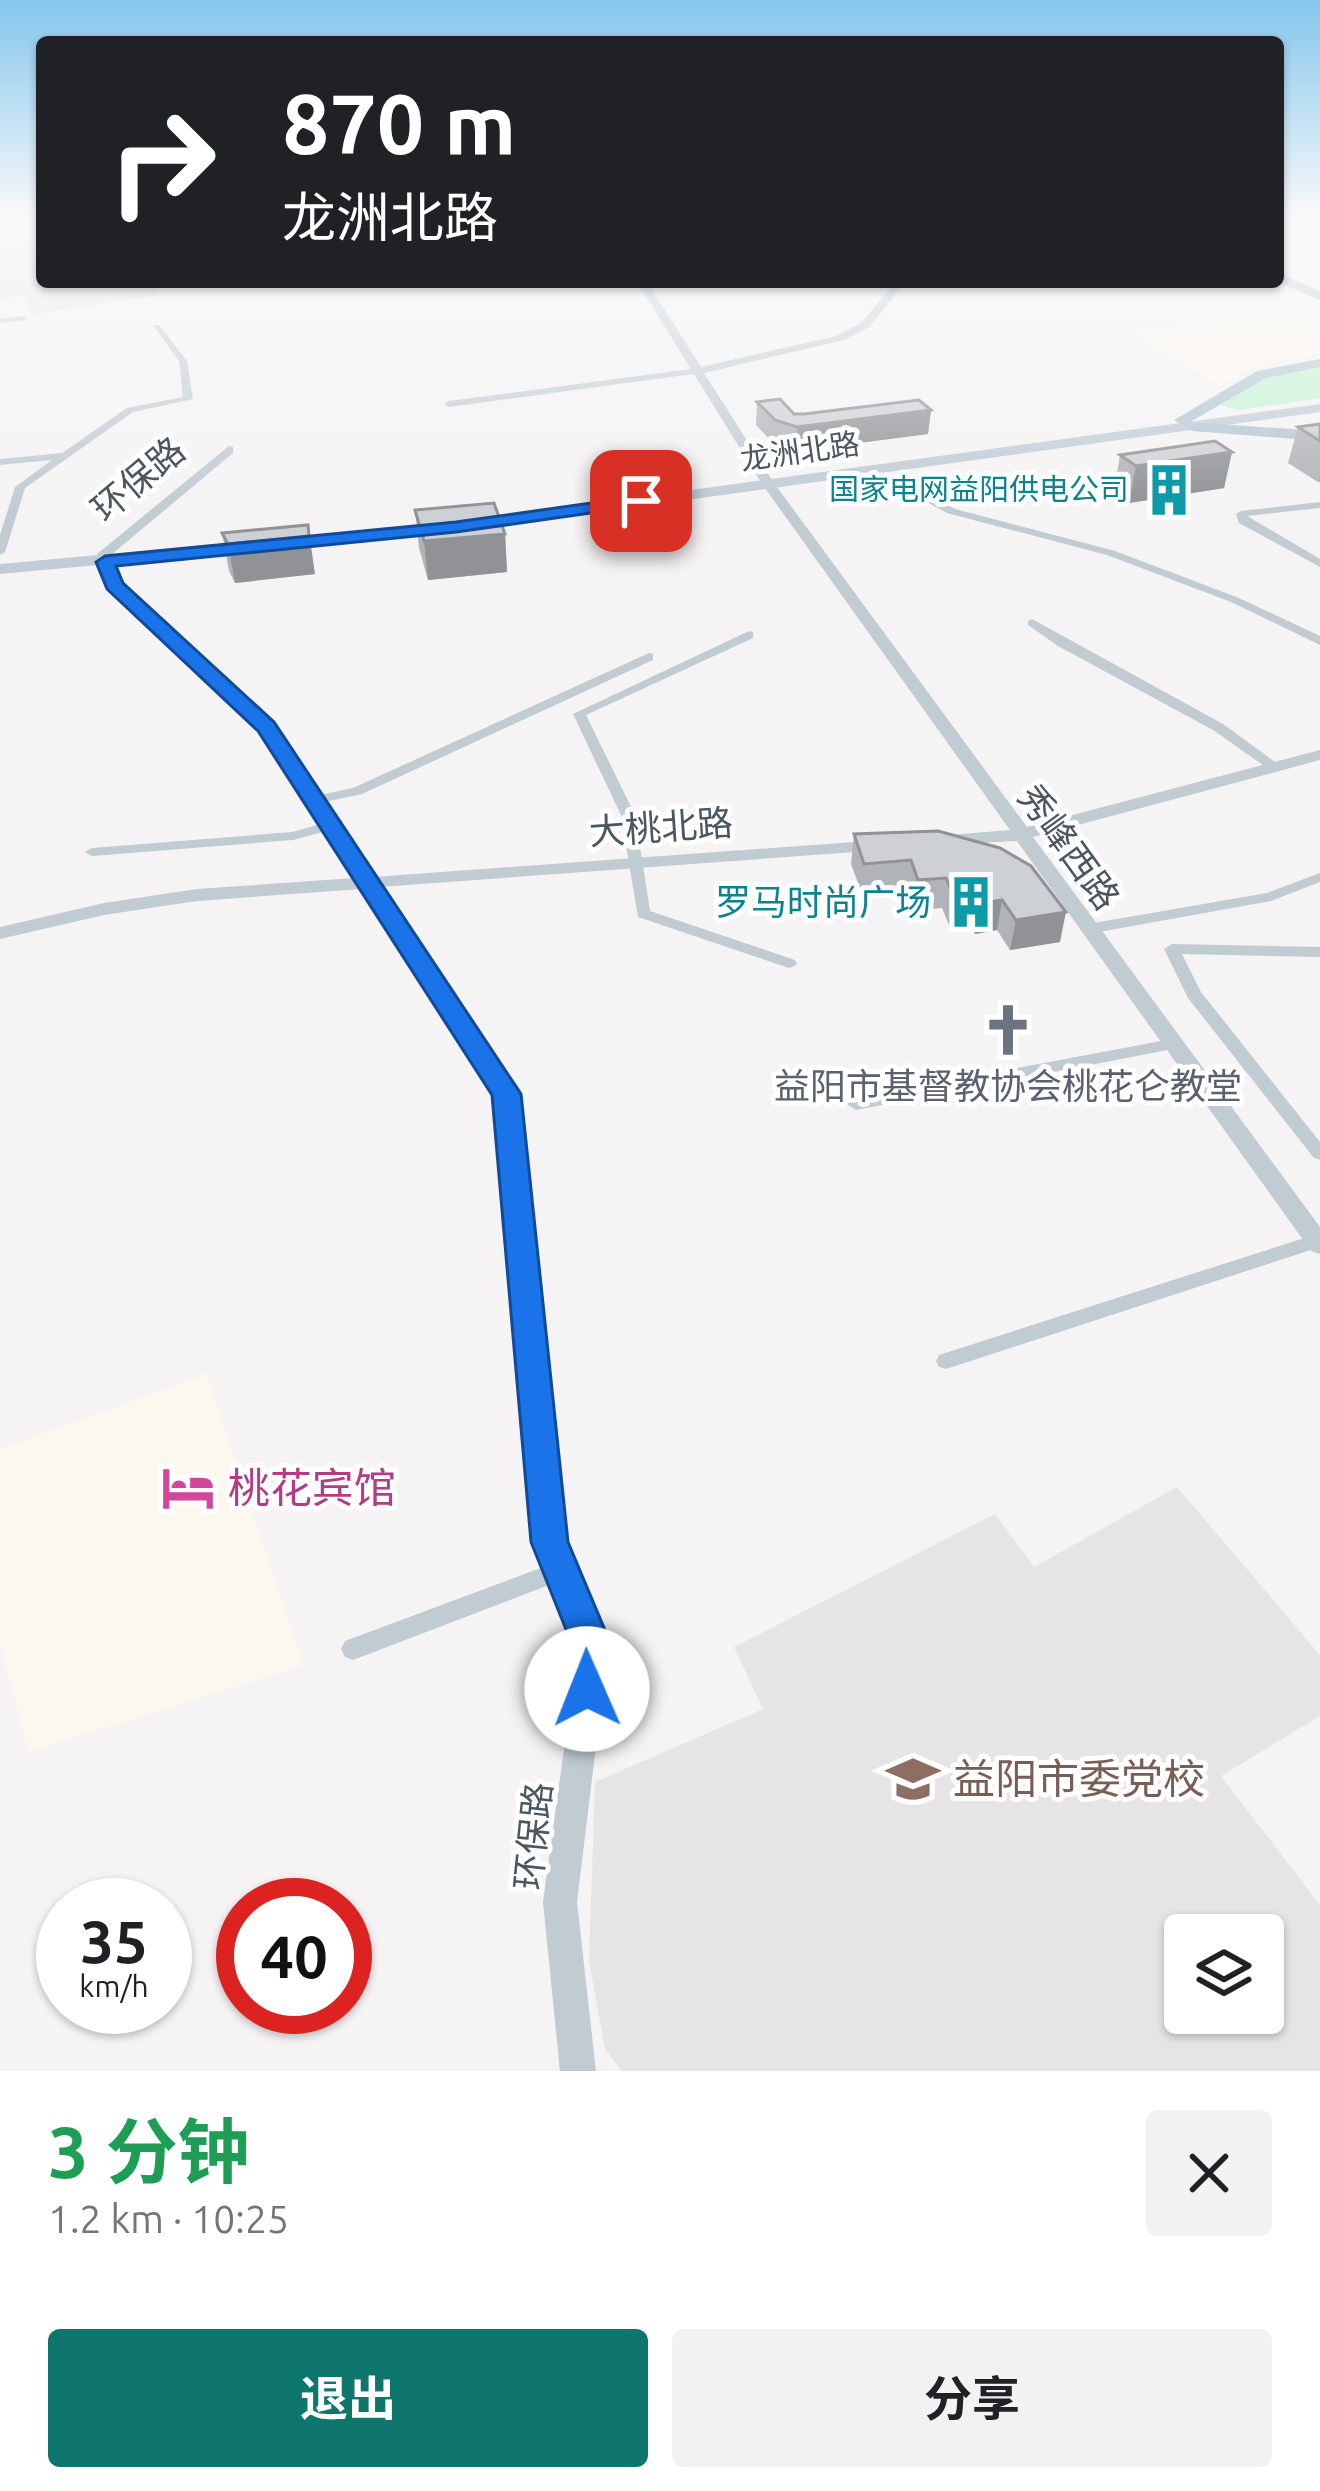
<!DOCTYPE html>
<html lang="zh">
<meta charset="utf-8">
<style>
:root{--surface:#fff;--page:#f2f2f2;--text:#202124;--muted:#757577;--accent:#0f766e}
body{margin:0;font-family:Ubuntu,"Noto Sans SC",sans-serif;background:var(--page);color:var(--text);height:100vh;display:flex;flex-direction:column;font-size:45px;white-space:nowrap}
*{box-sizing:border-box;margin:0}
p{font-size:39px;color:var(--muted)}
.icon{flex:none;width:66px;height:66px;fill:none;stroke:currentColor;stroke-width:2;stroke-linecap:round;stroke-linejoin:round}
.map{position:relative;height:2071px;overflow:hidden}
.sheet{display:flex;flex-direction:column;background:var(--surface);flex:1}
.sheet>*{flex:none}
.banner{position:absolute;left:36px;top:36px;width:1248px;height:252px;border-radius:12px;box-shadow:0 3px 9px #0004;background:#202124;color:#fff;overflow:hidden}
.controls{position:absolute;left:1164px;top:1914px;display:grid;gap:24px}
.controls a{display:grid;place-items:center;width:120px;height:120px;border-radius:12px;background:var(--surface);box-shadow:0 3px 9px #0004;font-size:60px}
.speed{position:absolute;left:36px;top:1878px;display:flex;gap:24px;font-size:60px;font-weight:700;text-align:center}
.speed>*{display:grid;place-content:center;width:156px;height:156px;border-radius:50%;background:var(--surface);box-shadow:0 3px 9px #0004;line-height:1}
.speed small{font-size:30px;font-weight:400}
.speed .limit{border:18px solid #d22;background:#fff;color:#111}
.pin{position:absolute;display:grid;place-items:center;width:102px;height:102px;color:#fff;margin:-51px;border-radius:24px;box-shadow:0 6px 18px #0006}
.me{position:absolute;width:132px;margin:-66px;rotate:359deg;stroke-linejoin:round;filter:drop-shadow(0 0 9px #0008)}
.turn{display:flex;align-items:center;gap:42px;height:252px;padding:0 48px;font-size:54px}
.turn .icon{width:156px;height:156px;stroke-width:2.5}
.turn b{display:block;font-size:84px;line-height:102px}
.round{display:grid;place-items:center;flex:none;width:126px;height:126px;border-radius:12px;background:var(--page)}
.headline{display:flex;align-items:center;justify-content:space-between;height:204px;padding:0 48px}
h1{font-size:72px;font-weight:700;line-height:90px;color:#1e9e55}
.cta{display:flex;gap:24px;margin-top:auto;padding:24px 48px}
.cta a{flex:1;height:138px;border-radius:12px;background:var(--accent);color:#fff;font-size:48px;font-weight:700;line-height:138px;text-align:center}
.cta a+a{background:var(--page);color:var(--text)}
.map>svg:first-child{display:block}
</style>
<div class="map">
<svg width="1320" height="2071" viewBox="0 0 1320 2071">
<rect width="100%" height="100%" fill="#f5f3f3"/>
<!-- commercial -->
<path fill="#fdf8ef" d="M1320,310V353L1257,364L1220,386L1133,333Z
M207,1374L304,1665L28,1752L0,1641V1449Z"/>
<!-- education -->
<path fill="#e6e4e5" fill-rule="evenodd" d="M10,226H42V282H151L157,296L32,314L24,296L0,299V235Z
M1177,1487L1320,1655V1716L1221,1776L1320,1905V2071H622L605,2049L589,1961L595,1782L763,1709L734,1647L995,1514L1034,1567ZM1185,1935H1263V2013H1185Z"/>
<!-- green -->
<path fill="#c2f2d2" d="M1320,365V398L1239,410L1220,405L1265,375Z"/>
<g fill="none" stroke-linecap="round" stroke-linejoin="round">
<!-- minor -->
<path fill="#c1cbd2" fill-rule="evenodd" d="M26,316V320L0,323V319Z
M153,325H159L187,361L193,399L133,412L25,488L5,552L0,555V535L15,487L52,460L0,465V459L62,453L127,408L183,397L179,361Z
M698,368L702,371L701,373L449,407L444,404L449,401Z
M873,466L955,509L1115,551L1239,598L1320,636V645L1231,602L1107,555L947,513L869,471L868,469Z
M1320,502V508L1247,516L1320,559V567L1239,523L1236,514L1241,511Z
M1032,619L1223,724L1282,767L1280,770H1270L1213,730L1058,646L1028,625V621Z
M749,631L753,632V638L586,715L635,815L650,911L795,960L797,963L795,966L789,968L638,917L621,815L573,714Z
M649,653L653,654V660L362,794L315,804L308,800L310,797L353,788Z
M332,821L339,825L337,828L293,840L92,856L85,852L92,848L292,832Z
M1320,873V882L1271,901L1088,934L1080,929L1088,924L1267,893Z
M1172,944L1320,947V957L1182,954L1201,992L1320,1142V1160L1314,1158L1188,998L1164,949Z
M1172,1039L1180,1044L1178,1048L856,1110L847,1104L856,1098Z
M1317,1234L1320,1235V1247L946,1369L939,1367L936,1361L939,1355Z
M562,1560L570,1563L573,1570L570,1577L353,1660L345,1657L341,1649L345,1641Z"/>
<!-- tertiary -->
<path fill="#c1cbd2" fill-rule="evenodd" d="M6,220H16L0,234V226Z
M637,282H647L701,367L836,336L861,323L896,282H906L869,327L844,340L704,373L774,483L1027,827L1320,750V760L1033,837L1320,1227V1254L1311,1251L1017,841L931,845L928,841L931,837L937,836L1010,830L762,484Z
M229,446L233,447V453L111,555L121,583L272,724L373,877L882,840L891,845L882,850L380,887L517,1094L564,1542L608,1647L577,1902L596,2071H560L543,1902L578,1647L536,1542L495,1094L362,889L197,901L104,915L0,939V927L104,903L197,889L355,878L260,730L109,588L97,554Z"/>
<!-- secondary -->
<path fill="#c1ccd6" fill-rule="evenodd" d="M1320,404V412L456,532L0,574V564L456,522Z"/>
<!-- primary -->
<path fill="#b2c4d1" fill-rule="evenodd" d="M1278,273L1320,291V300L1278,282Z
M1320,359V367L1266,378L1190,422L1320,431V441L1192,431L1174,420L1257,371Z"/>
</g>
<!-- wall -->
<path fill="#b0b3b7" d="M757,402L794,414H804L931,410L928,434L796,451L774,444L756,425Z
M1320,424V482H1318L1288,463L1298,427Z
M1232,452L1224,488L1129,503L1114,491L1120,455Z
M415,510L505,534L507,572L428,580L419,548Z
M222,533L315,574L235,583L229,571Z
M938,831L1060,942L1010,950L997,930L975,934L968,924L949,925L942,908L914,910L907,890L862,894L851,864L854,834Z"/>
<!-- shaded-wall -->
<path fill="#909295" d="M931,410L928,434L796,451L797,427Z
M1232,452L1224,488L1129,503L1136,466Z
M308,525L315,574L235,583L228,544Z
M505,534L507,572L428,580L424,541Z
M1002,900L997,930L975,934L979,904Z
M1066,912L1060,942L1010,950L1016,920Z"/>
<!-- building -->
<path fill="#cdd0d5" stroke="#909295" stroke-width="3" d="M780,399L794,414H804L919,400L931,410L797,427L775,420L757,402Z
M1320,424V441L1298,427Z
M1215,441L1232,452L1136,466L1120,455Z
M494,503L505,534L424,541L415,510Z
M308,525L309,536L228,544L222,533Z
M938,831L1000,848L1031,866L1066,912L1016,920L1002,900L979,904L973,893L953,895L946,878L918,880L911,860L864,864L854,834Z"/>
<!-- sky -->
<linearGradient id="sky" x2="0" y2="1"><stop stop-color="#84c6eb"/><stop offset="0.43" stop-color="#fafafa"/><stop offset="1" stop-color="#fafafa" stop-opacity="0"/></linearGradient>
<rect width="1320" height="509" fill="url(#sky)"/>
<!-- route -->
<path fill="#1a73e8" stroke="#114b97" stroke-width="3" d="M641,496L649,501L647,505L456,532L116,566L123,583L274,722L521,1094L568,1542L612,1647L601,1703L587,1708L573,1703L568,1689L573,1647L531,1542L492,1095L258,731L107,589L96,562L105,556L456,522Z"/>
<!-- icons -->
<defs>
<g id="building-bare" transform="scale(4.14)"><path d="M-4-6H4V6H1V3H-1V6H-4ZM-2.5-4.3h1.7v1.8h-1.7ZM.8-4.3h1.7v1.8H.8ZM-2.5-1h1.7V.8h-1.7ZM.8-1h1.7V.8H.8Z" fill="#0f9aa8" stroke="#fff" stroke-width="2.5" paint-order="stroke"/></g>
<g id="church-bare" transform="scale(4.14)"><path d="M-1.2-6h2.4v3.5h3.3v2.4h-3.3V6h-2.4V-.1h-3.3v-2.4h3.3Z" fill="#6b7280" stroke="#fff" stroke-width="2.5" paint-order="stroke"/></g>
<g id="hotel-bare" transform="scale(4.14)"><path d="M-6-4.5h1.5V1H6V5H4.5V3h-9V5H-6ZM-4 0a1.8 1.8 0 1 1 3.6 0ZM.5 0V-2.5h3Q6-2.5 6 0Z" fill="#d1479c" stroke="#fff" stroke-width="2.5" paint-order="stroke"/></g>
<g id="school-bare" transform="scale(4.14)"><path d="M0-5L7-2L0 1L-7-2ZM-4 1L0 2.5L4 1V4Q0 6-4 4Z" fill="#8d6e63" stroke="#fff" stroke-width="2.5" paint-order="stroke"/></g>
</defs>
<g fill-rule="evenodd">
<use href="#building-bare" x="1169" y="490"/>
<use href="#building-bare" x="971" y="902"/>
<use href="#church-bare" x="1008" y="1030"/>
<use href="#hotel-bare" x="188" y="1488"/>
<use href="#school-bare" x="913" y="1779"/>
</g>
<g text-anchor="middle" stroke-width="10" stroke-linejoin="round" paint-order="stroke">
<!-- far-street labels -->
<g font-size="30" fill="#4a5761" stroke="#fff">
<text transform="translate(800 452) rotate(-8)" y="10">龙洲北路</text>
</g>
<!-- far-culture labels -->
<g font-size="30" fill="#0d838f" stroke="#fff" text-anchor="end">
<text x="1129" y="500">国家电网益阳供电公司</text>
</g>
<!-- street labels -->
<g font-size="36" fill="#4a5761" stroke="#fff">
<text transform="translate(138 479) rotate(-40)" y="13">环保路</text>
<text transform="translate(661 827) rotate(-4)" y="13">大桃北路</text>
<text transform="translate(1069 847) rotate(54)" y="13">秀峰西路</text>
<text transform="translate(533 1836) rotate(-84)" y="13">环保路</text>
</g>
<!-- culture labels -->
<g font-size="36" fill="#0d838f" stroke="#fff" text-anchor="end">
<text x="931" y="915">罗马时尚广场</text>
</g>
<!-- worship labels -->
<g font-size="36" fill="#5b616d" stroke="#fff">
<text x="1008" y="1099">益阳市基督教协会桃花仑教堂</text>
</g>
<!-- near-hotel labels -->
<g font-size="42" fill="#b23c85" stroke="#fff" text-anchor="start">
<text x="228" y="1503">桃花宾馆</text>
</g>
<!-- near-education labels -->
<g font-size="42" fill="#785e54" stroke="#fff" text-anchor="start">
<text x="953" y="1794">益阳市委党校</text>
</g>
</g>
</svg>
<div class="controls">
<a><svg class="icon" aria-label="layers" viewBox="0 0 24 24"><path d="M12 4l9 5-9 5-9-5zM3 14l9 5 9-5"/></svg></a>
</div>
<div class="speed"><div>35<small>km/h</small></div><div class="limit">40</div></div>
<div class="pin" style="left:641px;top:501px;background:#d93025"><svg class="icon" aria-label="arrive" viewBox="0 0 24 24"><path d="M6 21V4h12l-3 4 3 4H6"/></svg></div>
<svg class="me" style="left:587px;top:1689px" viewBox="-20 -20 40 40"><circle r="19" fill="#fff"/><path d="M0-13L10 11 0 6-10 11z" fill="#1a73e8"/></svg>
<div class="banner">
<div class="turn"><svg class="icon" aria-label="right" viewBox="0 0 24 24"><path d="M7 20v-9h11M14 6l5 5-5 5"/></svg><div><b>870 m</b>龙洲北路</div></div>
</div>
</div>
<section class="sheet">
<div class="headline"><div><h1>3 分钟</h1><p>1.2 km · 10:25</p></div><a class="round"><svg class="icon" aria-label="close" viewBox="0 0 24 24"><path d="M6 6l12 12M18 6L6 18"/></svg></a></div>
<div class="cta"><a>退出</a><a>分享</a></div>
</section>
